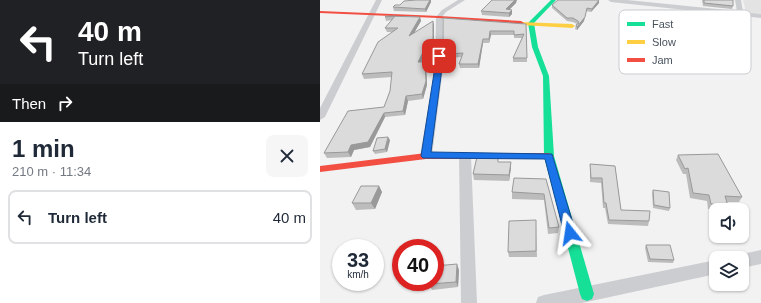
<!DOCTYPE html>
<meta charset="utf-8">
<style>
:root{--surface:#fff;--page:#f6f6f7;--text:#1f2937;--muted:#747a83;--line:#e0e1e3}
body{margin:0;font-family:Helvetica,sans-serif;background:var(--page);color:var(--text);height:100vh;display:flex;flex-direction:column;font-size:15px;white-space:nowrap}
*{box-sizing:border-box;margin:0}
p{font-size:13px;color:var(--muted)}
.icon{flex:none;width:22px;height:22px;fill:none;stroke:currentColor;stroke-width:2;stroke-linecap:round;stroke-linejoin:round}
.map{position:relative;flex:1;overflow:hidden}
.sheet{display:flex;flex-direction:column;background:var(--surface);width:320px}
.sheet>*{flex:none}
.top-card{background:#202124;color:#fff;overflow:hidden}
.fabs{position:absolute;left:389px;top:203px;display:grid;gap:8px}
.fabs a{display:grid;place-items:center;width:40px;height:40px;border-radius:8px;background:var(--surface);box-shadow:0 1px 3px #0004;font-size:20px}
.speed{position:absolute;left:12px;top:239px;display:flex;gap:8px;font-size:20px;font-weight:700;text-align:center}
.speed>*{display:grid;place-content:center;width:52px;height:52px;border-radius:50%;background:var(--surface);box-shadow:0 1px 3px #0004;line-height:1}
.speed small{font-size:10px;font-weight:400}
.speed .limit{border:6px solid #d22;background:#fff;color:#111}
.pin{position:absolute;display:grid;place-items:center;width:34px;height:34px;color:#fff;margin:-17px;border-radius:8px;box-shadow:0 2px 6px #0006}
.me{position:absolute;width:44px;margin:-22px;rotate:345deg;stroke-linejoin:round;filter:drop-shadow(0 0 3px #0008)}
.turn{display:flex;align-items:center;gap:14px;height:84px;padding:0 12px;font-size:18px}
.turn .icon{width:52px;height:52px;stroke-width:2.5}
.turn b{display:block;font-size:28px;line-height:34px}
.then{display:flex;align-items:center;height:38px;padding:0 12px;background:#0003;gap:8px;font-size:15px}
.round{display:grid;place-items:center;flex:none;width:42px;height:42px;border-radius:8px;background:var(--page)}
.overview{display:flex;align-items:center;justify-content:space-between;height:68px;padding:0 12px}
h1{font-size:24px;font-weight:700;line-height:30px}
ul{padding:0;list-style:none}
li{display:flex;align-items:center;gap:12px;height:54px;margin:0 8px 6px;padding:0 4px;border:2px solid var(--line);border-radius:8px}
li div{flex:1}
li b{display:block;font-size:15px}
li em{font-style:normal}
main{display:flex;flex:1;min-height:0}
.map>svg:first-child{display:block}
</style>
<main>
<section class="sheet">
<div class="top-card">
<div class="turn"><svg class="icon" aria-label="left" viewBox="0 0 24 24"><path d="M17 20v-9H6M10 6l-5 5 5 5"/></svg><div><b>40 m</b>Turn left</div></div>
<div class="then">Then<svg class="icon" aria-label="right" viewBox="0 0 24 24"><path d="M7 20v-9h11M14 6l5 5-5 5"/></svg></div>
</div>
<div class="overview"><div><h1>1 min</h1><p>210 m · 11:34</p></div><a class="round"><svg class="icon" aria-label="close" viewBox="0 0 24 24"><path d="M6 6l12 12M18 6L6 18"/></svg></a></div>
<ul>
<li><svg class="icon" aria-label="left" viewBox="0 0 24 24"><path d="M17 20v-9H6M10 6l-5 5 5 5"/></svg><div><b>Turn left</b></div><em>40 m</em></li>
</ul>
</section>
<div class="map">
<svg width="441" height="303" viewBox="0 0 441 303">
<rect width="100%" height="100%" fill="#f2f2f2"/>
<!-- education -->
<path fill="#e4e3e4" d="M423,0H441V14L426,12Z"/>
<g fill="none" stroke-linecap="round" stroke-linejoin="round">
<!-- street -->
<path fill="#cbcdd0" fill-rule="evenodd" d="M56,0H62L5,117L0,120V108Z
M138,0H145L126,12L122,17L123,68L112,156L110,159H102L100,156L115,68L116,17L122,10Z
M288,0H307L417,11L415,0H421L423,12L441,14V18L291,2Z
M145,152L149,153L151,156L157,303H141L139,156L141,153Z
M441,250V264L422,268V258H416L422,254Z
M396,260V274L262,303H216L218,297L224,295Z"/>
<!-- fast -->
<path fill="#16e098" fill-rule="evenodd" d="M231,0H236L214,23L218,47L229,76L234,156L274,294L272,299L267,301L262,299L260,294L224,156L223,76L212,47L208,23Z"/>
<!-- slow -->
<path fill="#ffcf43" fill-rule="evenodd" d="M199,22L252,24L255,26L252,28L201,25L198,23Z"/>
<!-- jam -->
<path fill="#f24e42" fill-rule="evenodd" d="M0,11L119,16L201,21L204,23L201,25L119,18L0,13Z
M106,153H229L234,156L229,159H106L0,172V166Z"/>
</g>
<!-- wall -->
<path fill="#bcbcbd" d="M96,0H111V2L106,12L74,11L73,7Z
M279,0V3L271,12L266,11L264,21L257,30L255,29L256,25L257,24L253,22L247,21L232,8V5Z
M382,0H413V6L412,9L383,6Z
M196,3L190,9L192,14L189,17L162,15L161,11Z
M386,10L412,18L411,23L406,22V24L405,28L393,27L392,21L386,20L385,14Z
M66,16L100,17L101,21L94,33L114,25V45H110L102,62H105L106,66L107,85L103,99L88,101L85,115L65,117L50,147L34,150L31,157L7,158L4,153L64,107L70,91L72,77L44,79L42,74L73,32H67L65,28L72,20L66,21L65,17Z
M206,24L207,62H193V58L202,38H194V35H171L169,43H163L159,68H140L139,64L142,57L129,58V54L130,45H124L123,41Z
M70,140L67,152L55,154L53,151Z
M358,155L422,197L419,202H407L408,206L406,210H396L388,209L387,201L370,198L366,174H363L356,160Z
M179,162H191V168L189,181L154,180L153,174Z
M270,164L295,166L301,210L329,221L328,226L288,224L285,208H283L281,183L270,182Z
M226,179L239,227L238,233L228,234L224,200L192,199V192Z
M59,186L62,192L55,209L36,210L32,203Z
M333,190L350,208L349,211L333,208L332,193Z
M216,220L217,257H189L188,252Z
M326,245L354,260L353,263L328,262L325,248Z
M139,270L138,287L112,290L109,284Z"/>
<!-- shaded-wall -->
<path fill="#99999a" d="M110,0H111V2L106,12L105,9Z
M195,0H197L196,3L186,13V9Z
M279,0V3L271,12L272,9Z
M267,8L264,21L257,30V27Z
M192,10V14L189,17V13Z
M100,17L101,21L90,40L89,36Z
M113,21L114,25V45L113,41Z
M170,31L171,35L169,43V39Z
M163,39V43L159,68L158,64Z
M109,41L110,45L99,66L98,62Z
M105,62L106,66L107,85L103,99L102,94Z
M86,96L88,101L85,115L83,111Z
M64,113L65,117L50,147L34,150L31,157L28,152L31,145Z
M68,137L70,140L67,152L65,149Z
M191,162V168L189,181V175Z
M59,186L62,192L55,209L51,203Z
M137,264L139,270L138,287L136,282Z"/>
<!-- building -->
<path fill="#dbdbdc" stroke="#99999a" d="M96,0H110L105,9L73,7L75,5H80L84,1Z
M172,0H195L186,9L192,10L189,13L161,11Z
M238,0H279L272,9L267,8L265,17L257,27L256,25L259,23L258,21L253,18H247L232,5Z
M384,0H413V6L384,3Z
M66,16L100,17L89,36L113,21V41H109L98,62H105L106,81L102,94L86,96L83,111L64,113L48,142L31,145L28,152L4,153L28,111L64,107L70,91L72,72L42,74L58,42L78,28H65L75,16L65,17Z
M123,18L206,24L207,58H193L204,34L194,35V31H170L169,39H163L158,64H139L143,53L129,54L131,41H123Z
M68,137L65,149L53,151L57,138Z
M398,154L422,197L405,196L408,206L391,204L389,195L373,193L368,168L365,169L358,155Z
M157,157L178,158V162H191L189,175L153,174Z
M270,164L295,166L301,210L330,211L329,221L289,220L286,203H284L282,178H271Z
M194,178L226,179L239,227L229,228L224,194L192,192Z
M41,186H59L51,203H32Z
M333,190L349,192L350,208L334,205Z
M216,220V251L188,252L189,221Z
M326,245H350L354,260L330,259Z
M137,264L136,282L109,284V282H115V266Z"/>
<!-- route -->
<path fill="#1a73e8" stroke="#114b97" d="M117,54L122,56V68L111,152L232,154L256,233L254,236L250,238L246,236L244,233L225,159L103,158L101,156Z"/>
<!-- legend -->
<rect x="299" y="10" width="132" height="64" rx="6" fill="#fff" stroke="#c8cbcf" stroke-width="1"/>
<rect x="307" y="22" width="18" height="4" fill="#16e098"/>
<rect x="307" y="40" width="18" height="4" fill="#ffcf43"/>
<rect x="307" y="58" width="18" height="4" fill="#f24e42"/>
<g font-size="11" fill="#49535e">
<text x="332" y="28">Fast</text>
<text x="332" y="46">Slow</text>
<text x="332" y="64">Jam</text>
</g>
</svg>
<div class="fabs">
<a><svg class="icon" aria-label="sound" viewBox="0 0 24 24"><path d="M4 9h4l5-4v14l-5-4H4zM17 9q2 3 0 6"/></svg></a>
<a><svg class="icon" aria-label="layers" viewBox="0 0 24 24"><path d="M12 4l9 5-9 5-9-5zM3 14l9 5 9-5"/></svg></a>
</div>
<div class="speed"><div>33<small>km/h</small></div><div class="limit">40</div></div>
<div class="pin" style="left:119px;top:56px;background:#d93025"><svg class="icon" aria-label="arrive" viewBox="0 0 24 24"><path d="M6 21V4h12l-3 4 3 4H6"/></svg></div>
<svg class="me" style="left:250px;top:233px" viewBox="-20 -20 40 40"><path d="M0-17L14 15 0 8-14 15z" fill="#1a73e8" stroke="#fff" stroke-width="4"/></svg>
</div>
</main>
